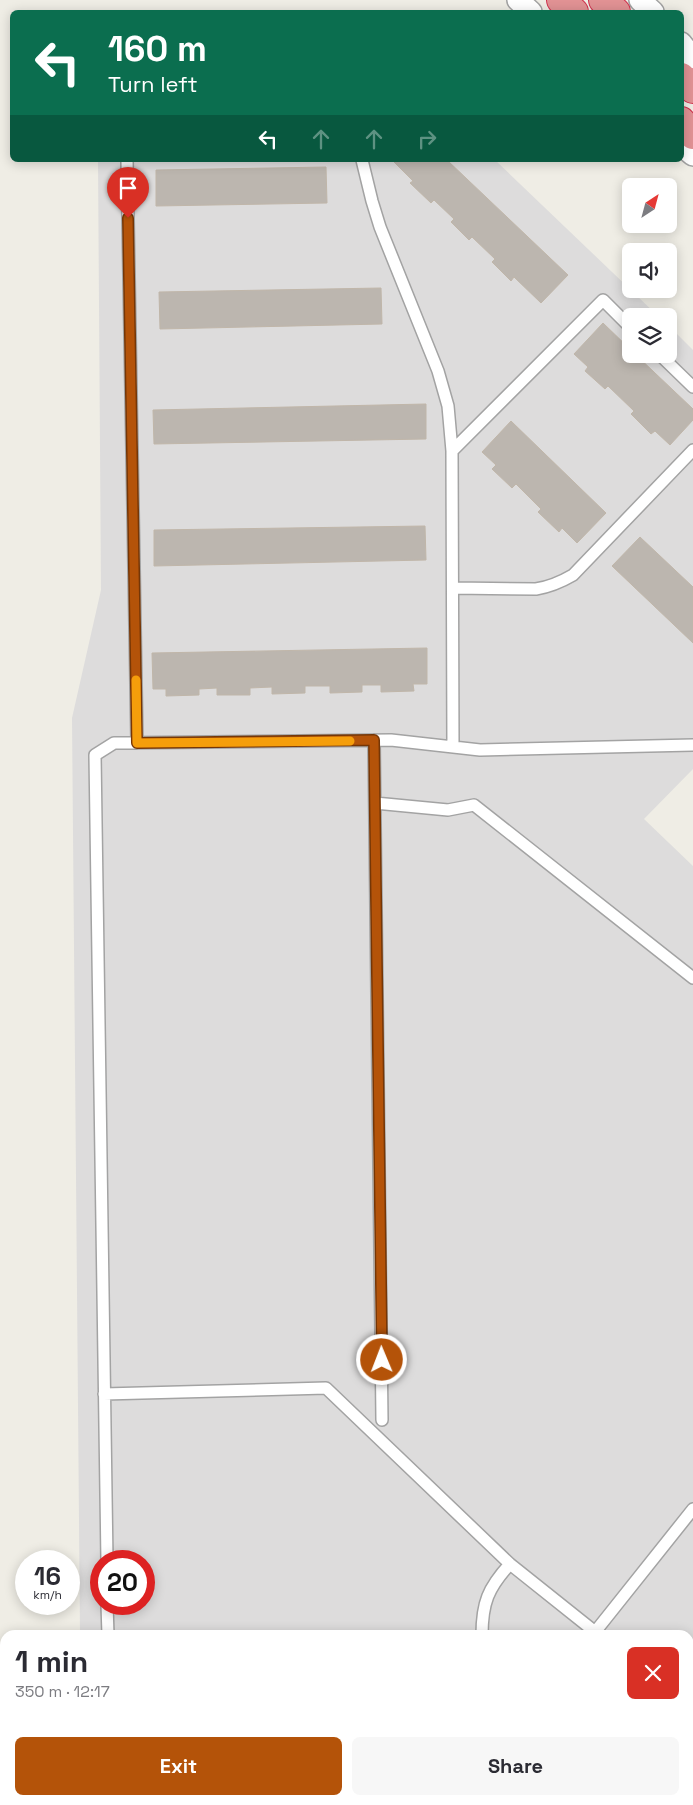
<!DOCTYPE html>
<meta charset="utf-8">
<style>
:root{--surface:#fff;--page:#f7f7f7;--text:#2b2b33;--muted:#7c7c81;--accent:#b45309}
body{margin:0;font-family:"Space Grotesk",sans-serif;background:var(--page);color:var(--text);height:100vh;display:flex;flex-direction:column;font-size:19px;white-space:nowrap}
*{box-sizing:border-box;margin:0}
p{font-size:16px;color:var(--muted)}
.icon{flex:none;width:28px;height:28px;fill:none;stroke:currentColor;stroke-width:2;stroke-linecap:round;stroke-linejoin:round}
.map{position:relative;flex:1;overflow:hidden}
.details{position:absolute;left:0px;top:1630px;width:694px;height:175px;display:flex;flex-direction:column;background:var(--surface);border-radius:15px 15px 0 0;box-shadow:0 2px 12px #0003}
.details>*{flex:none}
.hud{position:absolute;left:10px;top:10px;width:674px;height:152px;border-radius:8px;box-shadow:0 2px 12px #0003;background:#0b6e4f;color:#fff;overflow:hidden}
.needle{width:32px;rotate:36deg}
.controls{position:absolute;left:622px;top:178px;display:grid;gap:10px}
.controls a{display:grid;place-items:center;width:55px;height:55px;border-radius:8px;background:var(--surface);box-shadow:0 2px 12px #0003;font-size:25px}
.speed{position:absolute;left:15px;top:1550px;display:flex;gap:10px;font-size:25px;font-weight:700;text-align:center}
.speed>*{display:grid;place-content:center;width:65px;height:65px;border-radius:50%;background:var(--surface);box-shadow:0 2px 12px #0003;line-height:1}
.speed small{font-size:12px;font-weight:400}
.speed .limit{border:8px solid #d22;background:#fff;color:#111}
.pin{position:absolute;display:grid;place-items:center;width:42px;height:42px;color:#fff;margin:-51px -21px;border-radius:50% 50% 50% 0;rotate:-45deg;box-shadow:0 0 5px #0007}
.pin .icon{rotate:45deg}
.me{position:absolute;width:55px;margin:-28px;rotate:359deg;stroke-linejoin:round;filter:drop-shadow(0 0 4px #0008)}
.turn{display:flex;align-items:center;gap:18px;height:105px;padding:0 15px;font-size:22px}
.turn .icon{width:65px;height:65px;stroke-width:2.5}
.turn b{display:block;font-size:35px;line-height:42px}
.lanes{display:flex;align-items:center;height:48px;padding:0 15px;background:#0003;justify-content:center;gap:25px;direction:ltr}
.lanes .off{opacity:.35}
.round{display:grid;place-items:center;flex:none;width:52px;height:52px;border-radius:8px;background:var(--page)}
.headline{display:flex;align-items:center;justify-content:space-between;height:85px;padding:0 15px}
h1{font-size:30px;font-weight:700;line-height:38px}
.action{display:flex;gap:10px;margin-top:auto;padding:10px 15px}
.action a{flex:1;height:58px;border-radius:8px;background:var(--accent);color:#fff;font-size:20px;font-weight:700;line-height:58px;text-align:center}
.action a+a{background:var(--page);color:var(--text)}
.map>svg:first-child{display:block}
</style>
<div class="map">
<svg width="693" height="1805" viewBox="0 0 693 1805">
<rect width="100%" height="100%" fill="#efede5"/>
<!-- residential -->
<path fill="#dddcdc" fill-rule="evenodd" d="M98,160H495L658,316H631V354H669V326L693,350V769L644,819L693,866V1805H0V1707H5V1800H689V1635H80L72,718L101,590ZM101,1561H144V1604H101Z"/>
<!-- building -->
<path fill="#bcb6af" stroke="#c0b6a9" d="M392,160H447L568,275L541,303L514,277L511,281L492,262L495,259L472,237L469,240L451,222L454,219L434,200L431,203L410,183L413,181Z
M326,167L327,203L156,206V170Z
M381,288L382,324L160,329L159,292Z
M603,323L631,350V354H635L693,409V420L670,445L655,431L651,434L631,414L634,411L608,386L605,389L585,371L588,367L574,354Z
M426,404V439L154,444L153,410Z
M511,421L606,513L577,543L562,528L559,532L538,512L541,509L516,484L512,488L492,469L496,465L482,452Z
M425,526L426,560L154,566V530Z
M640,537L693,587V643L612,566Z
M427,648V684H413L414,691L381,692V685H362V692L330,693V686H305V693L272,694V687L250,688V695H217V688L199,689V695L166,696V689H153L152,653Z"/>
<g fill="none" stroke-linecap="round" stroke-linejoin="round">
<!-- lane casing -->
<g stroke="#a3a3a3" stroke-width="14">
<path id="lane" d="M127,160L137,743
M362,160L372,201L380,227L438,371L448,406L452,451L453,747
M659,354L693,387
M452,451L603,300L631,328
M453,588L536,589C549,587 561,582 573,575L693,450
M374,740L382,1420
M375,803L448,810L474,805L693,978
M104,1394L326,1388L510,1564L599,1635
M107,1561L95,755L114,743L391,740L480,750L693,745
M107,1604L108,1635
M595,1632L693,1509
M482,1635C482,1603 488,1588 510,1564
M689,1706L693,1709
M110,1800V1805
M481,1805V1800"/>
</g>
<!-- street casing -->
<g stroke="#a3a3a3" stroke-width="24">
<path id="street" d="M518,0L531,12
M640,0L653,12
M681,43L693,58
M681,145L693,155"/>
</g>
<!-- highway casing -->
<g stroke="#d02f4c" stroke-width="30">
<path id="highway" d="M561,0L574,12
M603,0L616,12
M681,77L693,89
M681,121L693,135"/>
</g>
<!-- lane -->
<use href="#lane" stroke="#fff" stroke-width="11"/>
<!-- street -->
<use href="#street" stroke="#fff" stroke-width="21"/>
<!-- highway -->
<use href="#highway" stroke="#e19294" stroke-width="28"/>
</g>
<g fill="none" stroke-linecap="round" stroke-linejoin="round">
<!-- route casing -->
<g stroke="#753606" stroke-width="12">
<path id="route" d="M128,218L137,743L374,740L382,1360"/>
</g>
<!-- route -->
<use href="#route" stroke="#b45309" stroke-width="9"/>
<!-- slow -->
<path stroke="#f59e0b" stroke-width="9" d="M136,680L137,743L350,741"/>
</g>
</svg>
<div class="controls">
<a><svg class="needle" viewBox="-14 -14 28 28"><path d="M0-13l5 13h-10z" fill="#e53935"/><path d="M0 13l5-13h-10z" fill="#7c7c81"/></svg></a>
<a><svg class="icon" aria-label="sound" viewBox="0 0 24 24"><path d="M4 9h4l5-4v14l-5-4H4zM17 9q2 3 0 6"/></svg></a>
<a><svg class="icon" aria-label="layers" viewBox="0 0 24 24"><path d="M12 4l9 5-9 5-9-5zM3 14l9 5 9-5"/></svg></a>
</div>
<div class="speed"><div>16<small>km/h</small></div><div class="limit">20</div></div>
<div class="pin" style="left:128px;top:218px;background:#d93025"><svg class="icon" aria-label="arrive" viewBox="0 0 24 24"><path d="M6 21V4h12l-3 4 3 4H6"/></svg></div>
<svg class="me" style="left:382px;top:1360px" viewBox="-20 -20 40 40"><circle r="17" fill="#b45309" stroke="#fff" stroke-width="3"/><path d="M0-11L8 9 0 5-8 9z" fill="#fff"/></svg>
<div class="hud">
<div class="turn"><svg class="icon" aria-label="left" viewBox="0 0 24 24"><path d="M17 20v-9H6M10 6l-5 5 5 5"/></svg><div><b>160 m</b>Turn left</div></div>
<div class="lanes"><svg class="icon" aria-label="left" viewBox="0 0 24 24"><path d="M17 20v-9H6M10 6l-5 5 5 5"/></svg><svg class="icon off" aria-label="ahead" viewBox="0 0 24 24"><path d="M12 20V5M6 11l6-6 6 6"/></svg><svg class="icon off" aria-label="ahead" viewBox="0 0 24 24"><path d="M12 20V5M6 11l6-6 6 6"/></svg><svg class="icon off" aria-label="right" viewBox="0 0 24 24"><path d="M7 20v-9h11M14 6l5 5-5 5"/></svg></div>
</div>
<section class="details">
<div class="headline"><div><h1>1 min</h1><p>350 m · 12:17</p></div><a class="round" style="background:#d93025;color:#fff"><svg class="icon" aria-label="close" viewBox="0 0 24 24"><path d="M6 6l12 12M18 6L6 18"/></svg></a></div>
<div class="action"><a>Exit</a><a>Share</a></div>
</section>
</div>
